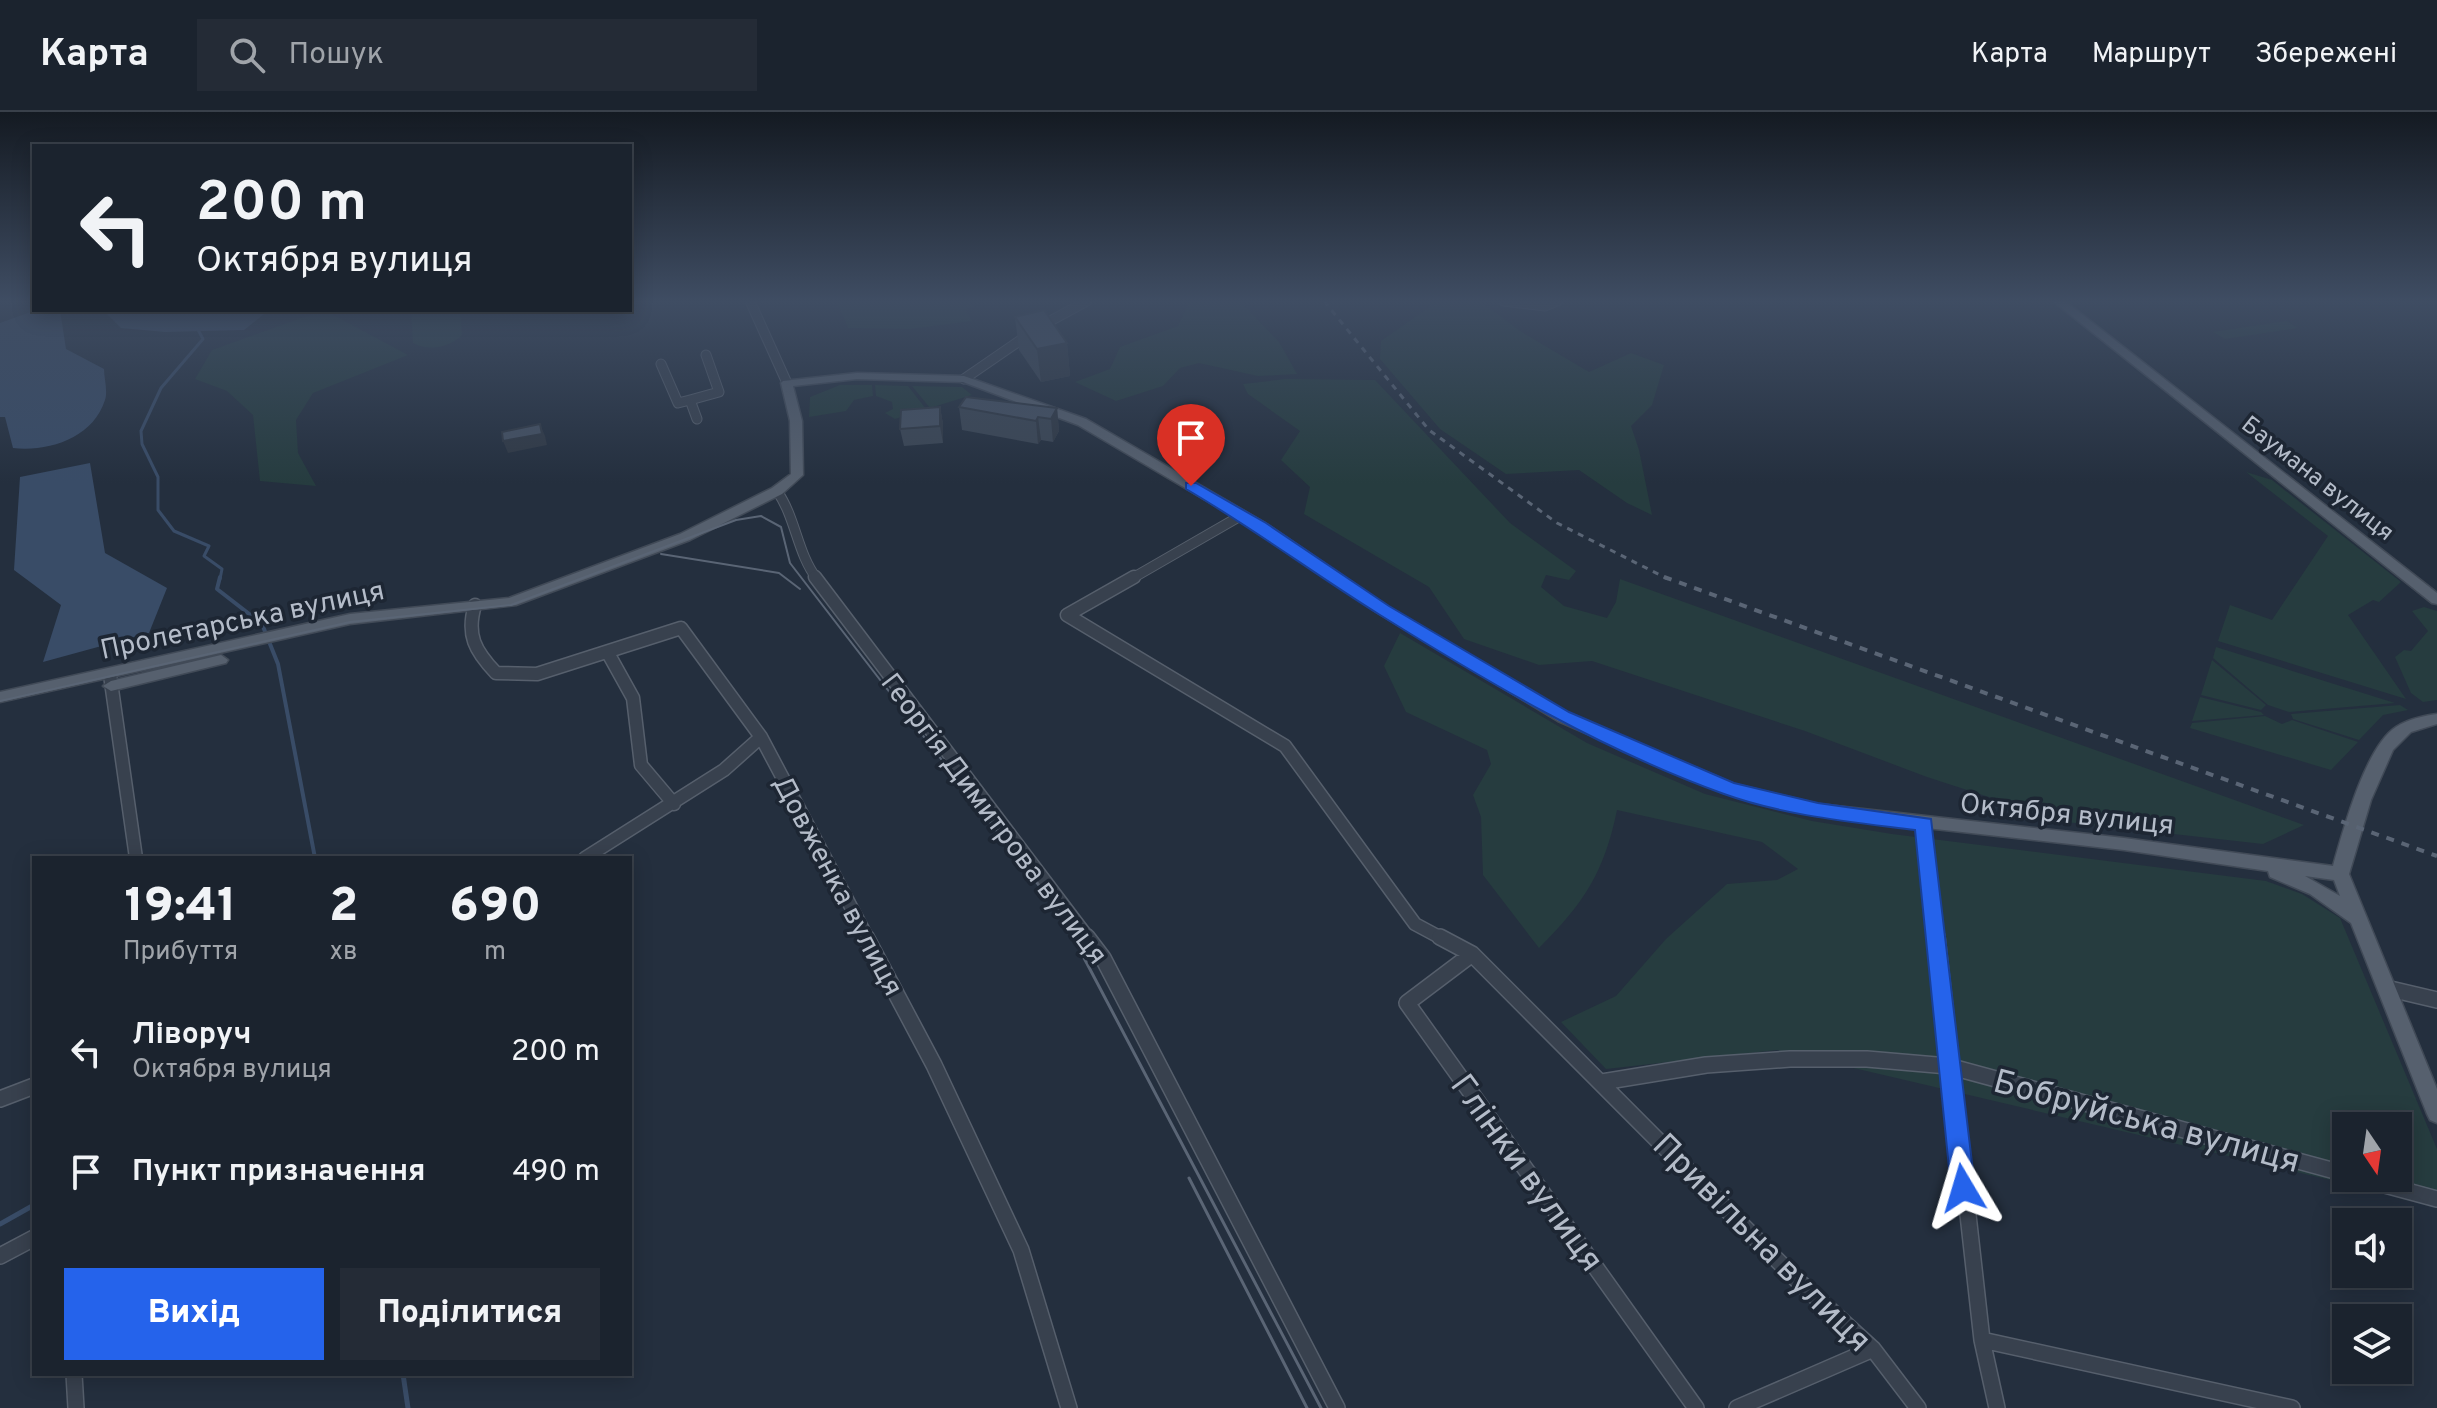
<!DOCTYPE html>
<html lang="uk">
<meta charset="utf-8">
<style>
:root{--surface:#1b232e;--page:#242b36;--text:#f1f3f6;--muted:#a0a4aa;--line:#39404a;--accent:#2563eb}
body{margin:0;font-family:Overpass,sans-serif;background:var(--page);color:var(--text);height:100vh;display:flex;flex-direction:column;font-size:30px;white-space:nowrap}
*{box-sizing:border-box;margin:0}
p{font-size:26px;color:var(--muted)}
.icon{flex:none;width:44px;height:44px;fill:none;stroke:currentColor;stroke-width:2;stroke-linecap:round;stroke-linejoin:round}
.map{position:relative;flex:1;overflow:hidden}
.details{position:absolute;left:32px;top:744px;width:600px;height:520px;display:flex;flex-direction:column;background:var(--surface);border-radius:0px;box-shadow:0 4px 20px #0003,0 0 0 2px var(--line)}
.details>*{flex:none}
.hud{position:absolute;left:32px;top:32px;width:600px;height:168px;border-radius:0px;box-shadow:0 4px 20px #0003,0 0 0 2px var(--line);background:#1b232e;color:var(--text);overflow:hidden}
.needle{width:52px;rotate:167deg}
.buttons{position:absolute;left:2332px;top:1000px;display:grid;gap:16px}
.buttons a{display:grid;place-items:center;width:80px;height:80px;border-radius:0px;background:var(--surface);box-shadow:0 4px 20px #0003,0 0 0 2px var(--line);font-size:40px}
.pin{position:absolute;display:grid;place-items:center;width:68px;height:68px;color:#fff;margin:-82px -34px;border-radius:50% 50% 50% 0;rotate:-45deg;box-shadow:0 0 8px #0007}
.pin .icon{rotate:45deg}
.me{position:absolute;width:88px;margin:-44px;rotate:353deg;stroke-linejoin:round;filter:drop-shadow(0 0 6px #0008)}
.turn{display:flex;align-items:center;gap:28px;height:168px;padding:0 32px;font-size:36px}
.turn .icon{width:104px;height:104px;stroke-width:2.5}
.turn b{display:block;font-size:56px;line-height:68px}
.eta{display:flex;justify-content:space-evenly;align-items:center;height:136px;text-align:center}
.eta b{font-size:48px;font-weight:800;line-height:56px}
.action{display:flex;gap:16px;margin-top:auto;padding:16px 32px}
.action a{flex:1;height:92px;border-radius:0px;background:var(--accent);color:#fff;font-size:32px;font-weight:800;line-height:92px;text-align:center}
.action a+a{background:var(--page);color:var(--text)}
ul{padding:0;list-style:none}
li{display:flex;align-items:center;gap:24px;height:120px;padding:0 32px}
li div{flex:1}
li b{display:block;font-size:30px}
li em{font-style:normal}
header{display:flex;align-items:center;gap:48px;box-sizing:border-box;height:112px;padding:0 40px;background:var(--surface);border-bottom:2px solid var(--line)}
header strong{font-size:38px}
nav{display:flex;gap:44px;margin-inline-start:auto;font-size:28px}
.search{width:560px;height:72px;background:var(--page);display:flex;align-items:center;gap:20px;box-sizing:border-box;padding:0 28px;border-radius:0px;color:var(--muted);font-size:30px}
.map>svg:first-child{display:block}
</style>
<header>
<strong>Карта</strong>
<div class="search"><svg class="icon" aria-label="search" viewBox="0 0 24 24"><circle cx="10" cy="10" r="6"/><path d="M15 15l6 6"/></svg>Пошук</div>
<nav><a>Карта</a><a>Маршрут</a><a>Збережені</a></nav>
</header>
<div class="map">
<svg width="2437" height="1296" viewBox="0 0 2437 1296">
<rect width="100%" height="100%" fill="#242f3e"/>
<!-- green -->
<path fill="#263c3f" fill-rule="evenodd" d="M837,189H970L974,195L965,197L972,209L910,217L848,216Z
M1190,189H1240L1279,230L1297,262L1258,264L1199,251L1180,256L1163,274L1116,289L1075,270L1110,257L1120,235L1178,214Z
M1420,189H1480L1520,219L1589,260L1631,241L1664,253L1652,293L1631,314L1639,338L1652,403L1627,391L1579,358L1506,362L1440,317L1380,247L1381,229L1431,194Z
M324,198L408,243L313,281L296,308L298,341L316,374L260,369L253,303L227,279L195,267L212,238Z
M411,198H460L462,223C450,235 429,240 413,231Z
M2286,209L2298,216L2225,227L2213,220Z
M1286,267L1375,268L1510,411L1576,459L1569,468L1546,463L1541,475L1564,494L1607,506L1616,490L1620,467L2304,713L2263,732L2066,710L1927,665L1805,619L1592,549L1539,553L1464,527L1429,475L1304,402L1310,375L1281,348L1300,319L1248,282L1243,272Z
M840,273H872L873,284L854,288L846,299L809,305L810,285Z
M875,273L908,274L926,297L895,307L885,301L893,297L892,290L876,284Z
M912,274L962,275L972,283L930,296Z
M2246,360L2272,368L2401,470L2379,490L2373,488L2348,503L2406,587L2218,529L2230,493L2272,508L2328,424Z
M2424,495L2437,499V588L2423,590L2411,581L2395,545L2404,538L2411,539L2428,519L2412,499Z
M1400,521L1587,631L1705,682L1812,709L1892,722L2266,769L2302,782L2340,806L2437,1037V1093L1777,938L1606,957L1561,910L1616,884L1666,827L1727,772L1777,768L1798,757L1762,730L1617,698C1604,761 1584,791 1539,836L1483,763L1481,705L1473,683L1491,652L1487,638L1406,600L1384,554ZM2346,1014H2398V1066H2346Z
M2216,535L2395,591L2289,600L2268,593L2213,546Z
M2212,548L2266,593L2261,598L2201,583Z
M2200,585L2261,600L2264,603L2192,609Z
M2400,593L2408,598L2383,603L2359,628L2293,607L2291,602Z
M2265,604L2282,612L2292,608L2358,630L2331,658L2190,616L2192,611Z"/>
<!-- water -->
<path fill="#394c67" d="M36,198H60L66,237L104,257C104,266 108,279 105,288C93,326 49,340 13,336L5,305H0V211Z
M111,198H269L244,218L165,220L121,216L107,202Z
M90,351L105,441L167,476L149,521L43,550L61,493L14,458L20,365Z"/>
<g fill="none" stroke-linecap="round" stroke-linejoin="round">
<!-- stream-far2 -->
<path stroke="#394c67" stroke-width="3" d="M196,214L203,227L161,276L141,319L142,332L158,365V398L174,419L209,434L204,444L222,457L220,467"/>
<!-- stream-far1 -->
<path stroke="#394c67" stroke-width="4" d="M220,465L217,477L262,512L278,552L315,746"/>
<!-- stream -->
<path stroke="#394c67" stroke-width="5" d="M0,1112L34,1093
M403,1262L408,1296"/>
<!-- minor-far2 casing -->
<g stroke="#565f6c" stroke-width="11">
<path id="minor-far2" d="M750,189L787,271
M1504,189L1545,194L1557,189
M661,252L678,291L690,288
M964,267L1041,214L1087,189
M697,307L690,288L719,280L706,243
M777,379C796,406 797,441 817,467
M1131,467L1242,403"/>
</g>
<!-- minor-far1 casing -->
<g stroke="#565f6c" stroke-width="15">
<path id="minor-far1" d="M815,465L1089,827
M1134,465L1067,503L1285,634L1415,812L1443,827
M475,493C466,523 475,539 496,561L537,562L681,516L761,625L868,827
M608,541L633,586L641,653L674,692
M110,563L136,746
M1924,712L1937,827
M585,746L724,658L761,625"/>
</g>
<!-- minor casing -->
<g stroke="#565f6c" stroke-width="18">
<path id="minor" d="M866,825L934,953L1021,1138L1069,1296
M1087,825L1103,846L1337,1296
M1440,825L1472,842L1796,1167L1873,1237L1918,1296
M1937,825L1982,1228L1997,1296
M1472,842L1407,891L1696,1296
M2386,876L2437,888
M1602,970L1706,953L1790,947H1867L1948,954L2346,1062
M0,987L34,974
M2359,1066L2437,1087
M0,1144L34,1126
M1982,1228L2292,1296
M74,1262L76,1296
M1737,1296L1873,1237"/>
</g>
<!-- major casing -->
<g stroke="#414a57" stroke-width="3">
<path id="major" d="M2053,189H2065L2437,481V492L2432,491Z
M857,261L964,264L1086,307L1265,411L1388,495L1568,601L1734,672L1818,692L2124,726L2333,754C2343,719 2365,635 2396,615C2408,607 2423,604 2437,602V612L2411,620L2393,638L2371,688L2349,762L2437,977V1011L2430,1008L2427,1002L2351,811L2310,782L2270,765L2268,759L2124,738L1818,704L1724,681L1558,609L1378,501L1255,417L1078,313L963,270L857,267L793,274L802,309L803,363L782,382L690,428L516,493L350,512L0,590V580L350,502L509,486L680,422L772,376L791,362L790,309L781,271L783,269ZM2305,764L2334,768L2340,784Z
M221,543L228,548L226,551L111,579L103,574L111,569Z"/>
</g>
<!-- minor-far2 -->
<use href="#minor-far2" stroke="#38414e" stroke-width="9"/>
<!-- minor-far1 -->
<use href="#minor-far1" stroke="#38414e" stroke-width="12"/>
<!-- minor -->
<use href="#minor" stroke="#38414e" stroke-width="15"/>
<!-- major -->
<use href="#major" fill="#56606e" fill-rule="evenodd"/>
<!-- tram-far1 -->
<path stroke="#5a6575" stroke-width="2" d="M661,442L779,461L800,477
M0,589L350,510L511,493L736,408L761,404L781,415L790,451L1052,791L1074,827"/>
<!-- tram -->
<path stroke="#5a6575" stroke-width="3" d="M1073,825L1321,1296
M1189,1066L1307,1296"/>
<!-- rail-far1 -->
<path stroke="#5a6575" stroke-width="3" stroke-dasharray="6 6" stroke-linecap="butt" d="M1324,189L1429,318L1557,411L1668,467"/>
<!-- rail -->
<path stroke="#5a6575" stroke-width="4" stroke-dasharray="8 8" stroke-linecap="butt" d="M1664,465L2437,744"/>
</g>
<!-- wall -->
<path fill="#3b4654" d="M1015,205L1067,231L1070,264L1041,270L1019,238Z
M940,295L943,312V331L904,334L900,317Z
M959,295L1057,296L1059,319L1053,330L1041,328L1038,332L962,318Z"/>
<!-- shaded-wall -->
<path fill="#303945" d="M1067,231L1070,264L1041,270L1037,237Z
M940,295L943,312V331L940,314Z
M1057,296L1059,319L1053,330L1051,307Z
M1038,305L1041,328L1038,332L1036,309Z
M540,312L545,324L547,333L508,341L503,329Z"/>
<!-- building -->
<path fill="#455162" stroke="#303945" stroke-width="2" d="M1044,198L1067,231L1037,237L1015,205Z
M966,285L1057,296L1051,307L1038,305L1036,309L959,295Z
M940,295V314L900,317L901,298Z
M540,312L542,322L503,329L502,320Z"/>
<!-- sky -->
<linearGradient id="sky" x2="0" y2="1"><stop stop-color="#141a22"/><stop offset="0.51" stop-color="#3f4d63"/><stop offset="1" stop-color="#3f4d63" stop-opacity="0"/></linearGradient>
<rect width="2437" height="371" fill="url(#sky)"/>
<!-- route -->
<path fill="#2563eb" stroke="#184099" stroke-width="2" d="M1186,371H1196L1266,411L1389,494L1569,600L1734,671L1818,691L1931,707L1975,1076L1972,1084L1963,1087L1955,1084L1951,1076L1915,718C1852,710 1785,704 1724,682C1602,638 1489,571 1380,503C1314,462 1253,416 1186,377Z"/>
<g text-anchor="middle" stroke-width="7" stroke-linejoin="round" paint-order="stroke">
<!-- far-street labels -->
<g font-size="24" fill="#b4bcc9" stroke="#1d2633">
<text transform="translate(2318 366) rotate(38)" y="8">Баумана вулиця</text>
</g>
<!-- street labels -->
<g font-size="28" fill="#b4bcc9" stroke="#1d2633">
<text transform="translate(242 507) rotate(-12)" y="10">Пролетарська вулиця</text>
<text transform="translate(2067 701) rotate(6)" y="10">Октября вулиця</text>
<text transform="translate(995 706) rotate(53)" y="10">Георгія Димитрова вулиця</text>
<text transform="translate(839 773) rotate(62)" y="10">Довженка вулиця</text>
</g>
<!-- near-street labels -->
<g font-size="34" fill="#b4bcc9" stroke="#1d2633">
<text transform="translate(2147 1008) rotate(15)" y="12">Бобруйська вулиця</text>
<text transform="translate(1528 1060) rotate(54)" y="12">Глінки вулиця</text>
<text transform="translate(1763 1130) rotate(45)" y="12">Привільна вулиця</text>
</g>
</g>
</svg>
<div class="buttons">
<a><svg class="needle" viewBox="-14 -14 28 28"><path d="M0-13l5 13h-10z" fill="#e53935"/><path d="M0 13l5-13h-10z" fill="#a0a4aa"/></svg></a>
<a><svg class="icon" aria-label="sound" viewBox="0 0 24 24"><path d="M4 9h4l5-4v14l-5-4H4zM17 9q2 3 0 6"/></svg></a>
<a><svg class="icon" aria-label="layers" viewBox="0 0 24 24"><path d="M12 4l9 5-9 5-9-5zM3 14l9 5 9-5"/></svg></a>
</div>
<div class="pin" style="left:1191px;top:374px;background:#d93025"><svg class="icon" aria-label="arrive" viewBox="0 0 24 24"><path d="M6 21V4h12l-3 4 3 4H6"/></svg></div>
<svg class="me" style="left:1963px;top:1076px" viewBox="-20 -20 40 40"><path d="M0-17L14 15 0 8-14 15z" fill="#2563eb" stroke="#fff" stroke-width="4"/></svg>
<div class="hud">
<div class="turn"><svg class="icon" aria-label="left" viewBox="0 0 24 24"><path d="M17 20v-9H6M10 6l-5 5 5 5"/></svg><div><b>200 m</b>Октября вулиця</div></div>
</div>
<section class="details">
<div class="eta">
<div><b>19:41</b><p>Прибуття</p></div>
<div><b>2</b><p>хв</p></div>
<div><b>690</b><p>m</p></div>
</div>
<ul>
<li><svg class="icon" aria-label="left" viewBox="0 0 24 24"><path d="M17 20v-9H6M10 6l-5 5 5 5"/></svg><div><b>Ліворуч</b><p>Октября вулиця</p></div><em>200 m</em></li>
<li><svg class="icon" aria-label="arrive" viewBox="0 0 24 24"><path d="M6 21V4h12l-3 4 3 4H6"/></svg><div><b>Пункт призначення</b></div><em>490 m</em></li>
</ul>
<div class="action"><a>Вихід</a><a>Поділитися</a></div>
</section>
</div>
